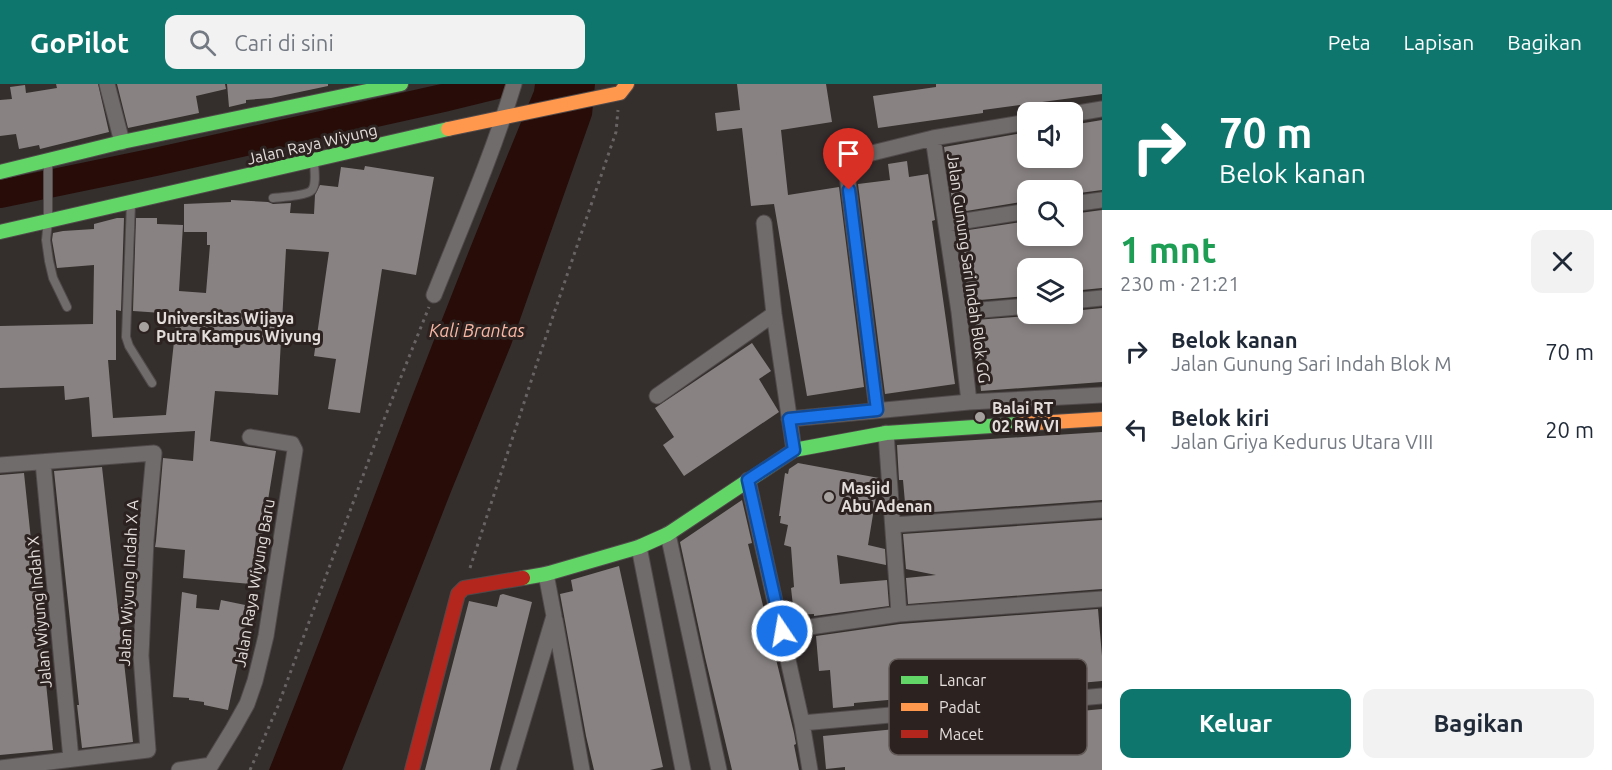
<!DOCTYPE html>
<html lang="id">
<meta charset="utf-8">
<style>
:root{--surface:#fff;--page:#f2f2f3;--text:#1f2937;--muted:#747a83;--accent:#0f766e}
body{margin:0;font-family:Ubuntu,sans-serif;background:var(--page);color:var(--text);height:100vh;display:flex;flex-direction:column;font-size:22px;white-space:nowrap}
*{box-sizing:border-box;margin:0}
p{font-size:20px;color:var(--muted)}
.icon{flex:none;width:33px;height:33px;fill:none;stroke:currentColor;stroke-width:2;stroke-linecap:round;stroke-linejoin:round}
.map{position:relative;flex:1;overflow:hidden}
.drawer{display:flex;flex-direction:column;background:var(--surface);width:510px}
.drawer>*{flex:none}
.hud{background:#0f766e;color:#fff;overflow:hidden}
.buttons{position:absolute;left:1017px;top:18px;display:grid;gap:12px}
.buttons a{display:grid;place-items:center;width:66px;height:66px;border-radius:12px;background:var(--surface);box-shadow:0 3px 9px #0003;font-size:30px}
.pin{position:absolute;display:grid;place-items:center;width:51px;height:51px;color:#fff;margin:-62px -26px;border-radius:50% 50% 50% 0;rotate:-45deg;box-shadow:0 0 6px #0007}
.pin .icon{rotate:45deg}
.me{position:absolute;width:66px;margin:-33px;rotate:348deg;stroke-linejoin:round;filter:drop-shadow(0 0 4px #0008)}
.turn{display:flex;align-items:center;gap:21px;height:126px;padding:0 18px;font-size:27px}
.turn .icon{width:78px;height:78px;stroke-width:2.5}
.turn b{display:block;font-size:42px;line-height:51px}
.round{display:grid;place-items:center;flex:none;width:63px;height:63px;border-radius:12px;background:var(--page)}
.head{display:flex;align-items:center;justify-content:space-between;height:102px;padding:0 18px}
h1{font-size:36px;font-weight:700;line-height:45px;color:#1e9e55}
.button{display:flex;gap:12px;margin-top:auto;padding:12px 18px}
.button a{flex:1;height:69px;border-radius:12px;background:var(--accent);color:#fff;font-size:24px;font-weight:700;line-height:69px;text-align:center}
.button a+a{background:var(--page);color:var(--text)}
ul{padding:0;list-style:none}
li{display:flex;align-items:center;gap:18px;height:78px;padding:0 18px}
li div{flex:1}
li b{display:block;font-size:22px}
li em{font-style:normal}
header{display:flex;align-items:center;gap:36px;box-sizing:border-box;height:84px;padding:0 30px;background:var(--accent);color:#fff}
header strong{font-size:28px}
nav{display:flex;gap:33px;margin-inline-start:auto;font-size:21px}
.search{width:420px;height:54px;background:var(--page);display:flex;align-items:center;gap:15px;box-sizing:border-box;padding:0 21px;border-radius:12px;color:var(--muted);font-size:22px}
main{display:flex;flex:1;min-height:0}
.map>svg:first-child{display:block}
</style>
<header>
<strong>GoPilot</strong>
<div class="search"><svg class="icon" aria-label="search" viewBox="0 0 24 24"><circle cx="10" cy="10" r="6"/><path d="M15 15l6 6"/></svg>Cari di sini</div>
<nav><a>Peta</a><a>Lapisan</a><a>Bagikan</a></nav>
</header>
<main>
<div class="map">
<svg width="1102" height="686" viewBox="0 0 1102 686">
<rect width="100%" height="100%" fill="#342e2d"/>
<!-- water -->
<path fill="#270c07" d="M535,0H595L592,31L511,261L452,405L342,686H269C318,564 363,441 410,318C450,214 491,110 534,7Z"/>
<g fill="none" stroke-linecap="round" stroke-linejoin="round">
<!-- river -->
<path stroke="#270c07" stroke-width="28" d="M0,110L155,78L443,14L501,0"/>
</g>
<!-- building -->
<path fill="#888382" d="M56,0H98L109,48L40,65L39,61L19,65L16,50L0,52V16L12,15L10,3L25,1L26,9L57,4Z
M117,0H225L226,5L196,12L199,29L128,44Z
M227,0H328V2L271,14L246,16V19L229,23Z
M737,0H826L832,38L781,46L788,111L839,103L864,303L807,312L774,120L751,122L742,44L717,47L715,29L740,26Z
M936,0H1102V10L983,26V29L878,44L873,12L936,3Z
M1102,36V106L1072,110V106H1028V117L954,129L944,63L1028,48V74H1072V41Z
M907,77L909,93L928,90L935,136L932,137L955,300L885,310L858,100L890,96L888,80Z
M365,82L434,93L416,191L382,185L360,329L328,325L336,275L314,272L329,168L286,165L278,311L215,307L210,357L276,367L262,453L256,452L251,500L183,494L185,466L155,463L156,457L163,374L193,377L195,347L92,353L89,313L65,316L64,302L0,304V242L93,240L94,181L57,184L52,156L53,149L63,147L94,145V140L117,134H124L121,227L116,226V276H108L113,334L166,331L177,230L133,227L136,134H157V140L183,141L179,207L206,209L210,161H207V148H184V120L231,118V116L268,118L273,120L291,119L290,129L314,130L315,111L320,101L338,103L341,83L364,86Z
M1102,126V204L1072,207V184H1028V212L968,217L962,147L1028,137V152H1072V130Z
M1102,224V298L981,307L975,236L1029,232L1034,230H1072V227Z
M752,259L771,287L759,295L779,328L684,392L663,361L674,353L655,324Z
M1102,348V416L906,430L903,396H899L897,361Z
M798,379L879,394L868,461L885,465L886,481L837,471L840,500L887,496L889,522L814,532V530L794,531L791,504L794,503L791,463L784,461L788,441L780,439L781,432H779L785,389L788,390L789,385Z
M102,383L133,658L82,664L77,621H79L54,387Z
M24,389L53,666L0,671V391Z
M742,416L752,459L748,460L794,649L796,660L794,661L799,686H732L705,573L680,458Z
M1102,436V505L908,520L906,494L936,491L906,485L903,450Z
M619,482L663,683L650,686H594L586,652L560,510L573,507L571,496Z
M182,508L197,511L196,524L219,526L221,516L250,522L228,626L204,621V618L189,616V614L173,613Z
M503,510L532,518L490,686H425L469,517L497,523L500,511Z
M1098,525L1102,572V597L854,619V622L833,624L830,586L819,587L816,552L900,540Z
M1102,625V686H845V683L826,685L823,652Z"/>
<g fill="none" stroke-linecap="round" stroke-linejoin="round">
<!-- lane casing -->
<g stroke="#504a4a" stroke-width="10">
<path id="lane" d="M48,79V137L46,156L49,177L53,194L67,223
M273,114C281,113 307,112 312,106C317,99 314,85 314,77
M131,119L126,253L129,262L152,299"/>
</g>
<!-- street casing -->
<g stroke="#504a4a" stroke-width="17">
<path id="street" d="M107,0L122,58
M1072,30L1102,25
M933,54L959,228L969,318
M1072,120L1102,116
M764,139L774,230L794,366
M946,140L1028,127
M434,211C462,141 492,72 514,0
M1072,217L1102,214
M959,228L1028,222
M657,312L774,230
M877,326L847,91C848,81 850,76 860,72L933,54L1028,38
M789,335L969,318L1102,311
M886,349L899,530
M43,378L71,675
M0,381L154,369L146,456L141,572L148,666L0,684
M748,396L802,639L810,686
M893,441L1102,426
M668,450L719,686
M639,463L683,686
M555,536L582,686
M782,547L899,530L1102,515
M802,639L1102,612
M179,686L211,681L233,645L247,620L255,597L266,552L295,366L292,360L250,353
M508,686L554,532L546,490"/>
</g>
<!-- fast casing -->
<g stroke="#504a4a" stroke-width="16">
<path id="fast" d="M0,88L122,58L401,0
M0,148L448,45
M523,494L546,490L639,463L668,450L794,366L886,349L1020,340"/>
</g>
<!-- slow casing -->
<g stroke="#504a4a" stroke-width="16">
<path id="slow" d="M448,45L620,9L627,0
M1020,340L1102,335"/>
</g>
<!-- jam casing -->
<g stroke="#504a4a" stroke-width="16">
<path id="jam" d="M412,686L458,510L464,504L523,494"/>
</g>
<!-- path -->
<path stroke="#686463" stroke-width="3" stroke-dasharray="3 4.5" stroke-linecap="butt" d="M470,484L538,276L616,48L618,26
M250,686L278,622L381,343L429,223"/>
<!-- lane -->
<use href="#lane" stroke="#706c6b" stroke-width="8"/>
<!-- street -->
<use href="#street" stroke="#706c6b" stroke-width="15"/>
<!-- fast -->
<use href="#fast" stroke="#63d668" stroke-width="14"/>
<!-- slow -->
<use href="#slow" stroke="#ff974d" stroke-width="14"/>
<!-- jam -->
<use href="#jam" stroke="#b3261e" stroke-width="14"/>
</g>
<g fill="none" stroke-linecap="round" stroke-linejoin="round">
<!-- route casing -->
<g stroke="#114b97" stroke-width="15">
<path id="route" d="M782,547L748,396L794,366L789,335L877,326L849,106"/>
</g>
<!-- route -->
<use href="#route" stroke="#1a73e8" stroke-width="10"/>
</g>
<!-- markers -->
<g fill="#a6a09e" stroke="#2c2321" stroke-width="2">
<circle cx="144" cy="243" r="6"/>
<circle cx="980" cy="333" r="6"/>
<circle cx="829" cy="413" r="6"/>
</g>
<g text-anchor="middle" stroke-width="6" stroke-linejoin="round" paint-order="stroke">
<!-- street labels -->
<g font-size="16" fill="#e3dddb" stroke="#2c2321">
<text transform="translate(312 60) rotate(-13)" y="6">Jalan Raya Wiyung</text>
<text transform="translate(969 184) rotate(82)" y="6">Jalan Gunung Sari Indah Blok GG</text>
<text transform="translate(128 499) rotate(-87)" y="6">Jalan Wiyung Indah X A</text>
<text transform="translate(254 499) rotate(-80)" y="6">Jalan Raya Wiyung Baru</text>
<text transform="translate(39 528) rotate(-95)" y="6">Jalan Wiyung Indah X</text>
</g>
<!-- poi labels -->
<g font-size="16" font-weight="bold" fill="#e3dddb" stroke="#2c2321" text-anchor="start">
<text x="156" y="240">Universitas Wijaya<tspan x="156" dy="18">Putra Kampus Wiyung</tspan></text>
<text x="992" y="330">Balai RT<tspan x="992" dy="18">02 RW VI</tspan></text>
<text x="841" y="410">Masjid<tspan x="841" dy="18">Abu Adenan</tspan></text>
</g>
<!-- water labels -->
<g font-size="18" font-style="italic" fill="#f9b7a4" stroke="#2c2321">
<text x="477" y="253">Kali Brantas</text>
</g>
</g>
<!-- legend -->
<rect x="889" y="575" width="198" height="96" rx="9" fill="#2c2321" stroke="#635b59" stroke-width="1.5"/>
<rect x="901" y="592" width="27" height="8" fill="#63d668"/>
<rect x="901" y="619" width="27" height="8" fill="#ff974d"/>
<rect x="901" y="646" width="27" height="8" fill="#b3261e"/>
<g font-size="16" fill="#e3dddb">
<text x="939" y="602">Lancar</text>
<text x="939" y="629">Padat</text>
<text x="939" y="656">Macet</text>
</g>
</svg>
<div class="buttons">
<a><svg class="icon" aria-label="sound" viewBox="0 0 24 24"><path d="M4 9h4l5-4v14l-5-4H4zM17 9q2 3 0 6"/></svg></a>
<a><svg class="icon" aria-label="search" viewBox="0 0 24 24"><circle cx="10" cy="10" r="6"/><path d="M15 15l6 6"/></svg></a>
<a><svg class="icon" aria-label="layers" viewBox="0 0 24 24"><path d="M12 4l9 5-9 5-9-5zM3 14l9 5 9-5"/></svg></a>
</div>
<div class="pin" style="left:849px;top:106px;background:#d93025"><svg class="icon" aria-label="arrive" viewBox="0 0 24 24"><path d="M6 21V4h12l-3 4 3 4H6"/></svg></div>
<svg class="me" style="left:782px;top:547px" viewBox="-20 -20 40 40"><circle r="17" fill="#1a73e8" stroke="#fff" stroke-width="3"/><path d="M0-11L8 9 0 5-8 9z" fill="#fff"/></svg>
</div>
<section class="drawer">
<div class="hud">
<div class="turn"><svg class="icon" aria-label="right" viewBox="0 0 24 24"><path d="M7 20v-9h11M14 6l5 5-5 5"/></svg><div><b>70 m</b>Belok kanan</div></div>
</div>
<div class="head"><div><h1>1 mnt</h1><p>230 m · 21:21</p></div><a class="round"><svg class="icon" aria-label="close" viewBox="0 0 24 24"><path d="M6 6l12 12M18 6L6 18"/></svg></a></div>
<ul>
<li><svg class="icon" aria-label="right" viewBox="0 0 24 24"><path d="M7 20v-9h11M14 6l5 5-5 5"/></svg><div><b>Belok kanan</b><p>Jalan Gunung Sari Indah Blok M</p></div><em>70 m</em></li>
<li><svg class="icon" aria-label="left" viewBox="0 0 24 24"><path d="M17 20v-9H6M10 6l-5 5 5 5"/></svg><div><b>Belok kiri</b><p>Jalan Griya Kedurus Utara VIII</p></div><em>20 m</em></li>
</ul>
<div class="button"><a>Keluar</a><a>Bagikan</a></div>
</section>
</main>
